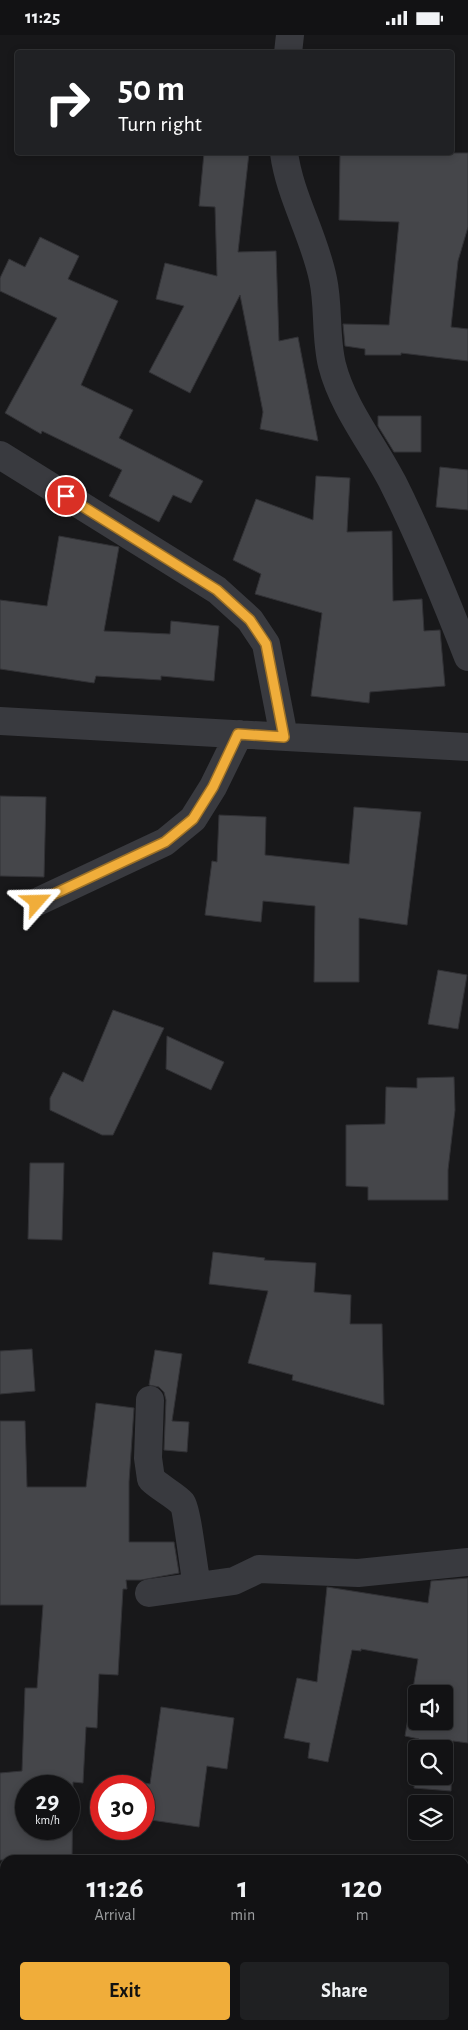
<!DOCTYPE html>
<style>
:root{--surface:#121214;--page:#1f2022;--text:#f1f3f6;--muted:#9c9ea0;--line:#313234;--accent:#f0ad3a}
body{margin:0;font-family:"Alegreya Sans",sans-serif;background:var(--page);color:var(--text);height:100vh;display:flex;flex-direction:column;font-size:19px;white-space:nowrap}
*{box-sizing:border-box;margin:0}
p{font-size:16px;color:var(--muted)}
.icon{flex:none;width:28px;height:28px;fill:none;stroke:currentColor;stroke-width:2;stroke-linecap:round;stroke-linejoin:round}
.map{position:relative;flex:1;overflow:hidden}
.drawer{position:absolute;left:0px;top:1820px;width:469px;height:175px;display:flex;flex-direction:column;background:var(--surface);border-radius:15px 15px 0 0;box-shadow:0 2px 8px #0003,0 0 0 1px var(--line)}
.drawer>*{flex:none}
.top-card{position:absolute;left:15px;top:15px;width:439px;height:105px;border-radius:5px;box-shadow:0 2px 8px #0003,0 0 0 1px var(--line);background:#202124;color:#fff;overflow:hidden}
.controls{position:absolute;left:408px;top:1650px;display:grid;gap:10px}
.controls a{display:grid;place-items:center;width:45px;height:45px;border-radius:5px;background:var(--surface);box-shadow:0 2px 8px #0003,0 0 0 1px var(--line);font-size:25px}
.speed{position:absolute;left:15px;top:1740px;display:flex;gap:10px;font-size:25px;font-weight:700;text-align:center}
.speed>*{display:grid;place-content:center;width:65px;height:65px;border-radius:50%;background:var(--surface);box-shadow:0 2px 8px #0003,0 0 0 1px var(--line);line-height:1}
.speed small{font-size:12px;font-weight:400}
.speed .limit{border:8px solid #d22;background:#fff;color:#111}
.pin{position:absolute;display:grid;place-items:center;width:42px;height:42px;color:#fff;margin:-21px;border:2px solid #fff;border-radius:50%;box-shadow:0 1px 5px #0007}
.me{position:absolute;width:55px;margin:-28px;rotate:65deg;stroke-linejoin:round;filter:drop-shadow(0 0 4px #0008)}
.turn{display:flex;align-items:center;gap:18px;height:105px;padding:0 20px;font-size:22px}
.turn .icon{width:65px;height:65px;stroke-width:2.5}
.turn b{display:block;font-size:35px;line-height:42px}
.eta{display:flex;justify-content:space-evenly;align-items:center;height:85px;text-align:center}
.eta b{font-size:30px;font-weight:600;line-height:35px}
.button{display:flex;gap:10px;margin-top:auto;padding:10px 20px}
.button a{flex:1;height:58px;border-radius:5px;background:var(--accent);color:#111;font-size:20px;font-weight:600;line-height:58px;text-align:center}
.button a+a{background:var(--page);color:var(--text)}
.status{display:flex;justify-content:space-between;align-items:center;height:35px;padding:0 25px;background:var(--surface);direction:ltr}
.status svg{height:14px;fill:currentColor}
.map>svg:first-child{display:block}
</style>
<div class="status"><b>11:25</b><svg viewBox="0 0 49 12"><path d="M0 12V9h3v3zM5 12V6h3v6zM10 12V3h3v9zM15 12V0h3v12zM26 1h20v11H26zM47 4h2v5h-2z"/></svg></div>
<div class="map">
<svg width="468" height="1995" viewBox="0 0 468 1995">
<rect width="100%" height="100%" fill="#18181a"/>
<!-- building -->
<path fill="#45464a" stroke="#323236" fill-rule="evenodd" d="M204,118H249L238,217L276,216L279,306L298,302L318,406L260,394L263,377L240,260L190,358L149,337L184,271L156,264L165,228L217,241L215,172L199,171Z
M340,118H468V192L458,226L451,292L468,294V326L401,318V320H365V314L345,311L343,289L389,290L399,187L339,185Z
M40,202L79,221L68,244L118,266L81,350L133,375L119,403L203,446L191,468L173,460L159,487L109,461L122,435L42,396L41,399L5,378L57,283L0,256V243L9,224L25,232Z
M378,381H421V417H394L378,391Z
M440,432L468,435V475L436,472Z
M316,441L350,443L347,497L392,496L393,566L422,564L424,596L440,595L445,651L370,657L369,668L311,661L322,578L255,559L261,539L233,525L256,464L313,485Z
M59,501L119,512L104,596L170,599L171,586L219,591L214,646L161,641V645L96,641L94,648L0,634V565L47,571Z
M0,761L46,762L44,842L0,841Z
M354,772L421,777L407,890L359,883V947H314L315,871L263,866L261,887L205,880L212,826L217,827L219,780L266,782L265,820L349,829Z
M438,935L467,940L458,994L428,989Z
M113,975L164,993L113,1100H102L50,1075V1063L63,1037L83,1047Z
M167,1001L224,1027L211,1055L166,1034Z
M454,1042L455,1075L448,1135V1165H368V1152L346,1151V1090L385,1089L386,1052L417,1053V1043Z
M30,1128H64L62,1205L28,1204Z
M213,1217L265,1223L264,1225L316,1228L314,1257L351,1260L350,1289H382L384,1370L292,1345L293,1340L248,1328L268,1256L209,1249Z
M32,1314L35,1356L0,1359V1316Z
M155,1315L182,1319L172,1386L189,1387L187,1417L164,1415L166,1365L164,1357L159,1352L149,1350Z
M96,1368L134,1373L129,1447V1507H174L179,1538L141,1545H126L127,1554H123L118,1640L99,1639L97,1693L86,1692L83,1748L73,1747L72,1825H0V1738L22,1736L25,1653H37L43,1570H0V1386H25L27,1452H86ZM26,1751H69V1794H26Z
M468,1543V1708L453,1706L451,1756L414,1753L416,1727V1741H444V1714H418L419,1704L405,1701L418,1624L361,1614V1616L352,1615L328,1727L308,1723L310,1708L284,1703L297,1643L317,1647L327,1552L428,1568L431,1546ZM416,1659H444V1686H416Z
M161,1672L234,1683L227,1734L207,1731L199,1792L144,1784V1748L150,1749Z"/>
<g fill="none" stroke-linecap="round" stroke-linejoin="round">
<!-- minor -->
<path stroke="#393a3f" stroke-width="28" d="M288,18L290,0
M284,118C290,162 314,200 323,244C329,271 325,301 332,330C343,373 373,409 393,448C421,504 445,563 468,622
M0,420L217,555L250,585L266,609L284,702
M0,686L468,712
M37,867L165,807L193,784L213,752L239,699
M150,1365L148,1423L151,1444C159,1452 176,1461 182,1468C187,1474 194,1537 197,1551
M149,1558L234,1546L259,1534L358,1538L468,1527
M0,1950L5,1952
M126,1990L139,1995"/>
</g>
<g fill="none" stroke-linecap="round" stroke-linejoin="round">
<!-- route casing -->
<g stroke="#9c7026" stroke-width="12">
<path id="route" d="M37,867L165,807L193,784L213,752L238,699L284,702L266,609L250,585L217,555L66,461"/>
</g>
<!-- route -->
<use href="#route" stroke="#f0ad3a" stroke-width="9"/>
</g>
</svg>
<div class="controls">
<a><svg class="icon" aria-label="sound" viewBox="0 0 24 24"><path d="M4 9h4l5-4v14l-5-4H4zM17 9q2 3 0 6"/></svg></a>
<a><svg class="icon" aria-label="search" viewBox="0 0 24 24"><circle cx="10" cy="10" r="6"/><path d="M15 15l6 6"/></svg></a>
<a><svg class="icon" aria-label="layers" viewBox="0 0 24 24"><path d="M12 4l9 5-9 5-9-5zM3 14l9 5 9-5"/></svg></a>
</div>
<div class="speed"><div>29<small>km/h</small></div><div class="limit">30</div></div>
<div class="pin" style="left:66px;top:461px;background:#d93025"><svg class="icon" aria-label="arrive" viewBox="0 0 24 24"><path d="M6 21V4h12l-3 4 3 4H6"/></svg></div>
<svg class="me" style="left:37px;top:867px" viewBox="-20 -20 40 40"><path d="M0-17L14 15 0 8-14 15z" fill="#f0ad3a" stroke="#fff" stroke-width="4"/></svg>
<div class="top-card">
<div class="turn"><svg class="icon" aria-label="right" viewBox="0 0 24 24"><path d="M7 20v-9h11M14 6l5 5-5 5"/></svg><div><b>50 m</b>Turn right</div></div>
</div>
<section class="drawer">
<div class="eta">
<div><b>11:26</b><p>Arrival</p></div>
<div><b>1</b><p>min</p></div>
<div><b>120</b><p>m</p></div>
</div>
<div class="button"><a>Exit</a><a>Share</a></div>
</section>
</div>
